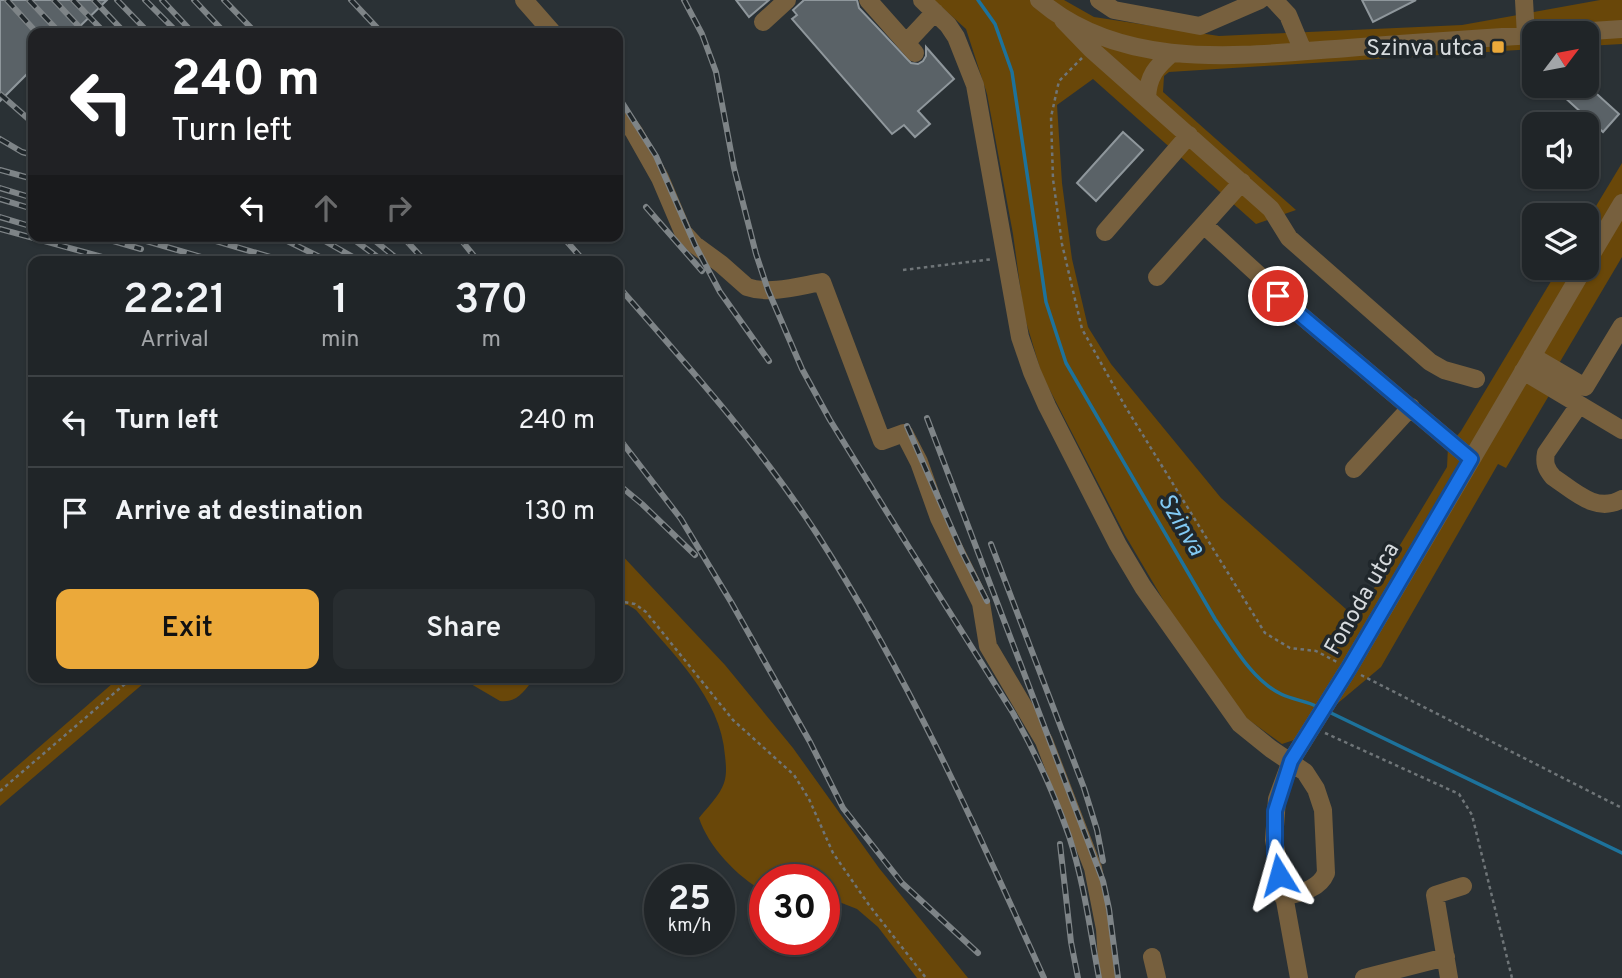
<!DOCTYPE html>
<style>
:root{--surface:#202528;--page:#282d30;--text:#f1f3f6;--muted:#a2a5a8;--line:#3d4245;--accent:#eba93a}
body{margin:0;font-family:Overpass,sans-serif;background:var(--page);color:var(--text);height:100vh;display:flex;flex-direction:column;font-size:26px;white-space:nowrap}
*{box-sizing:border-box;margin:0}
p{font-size:23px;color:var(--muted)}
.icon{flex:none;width:38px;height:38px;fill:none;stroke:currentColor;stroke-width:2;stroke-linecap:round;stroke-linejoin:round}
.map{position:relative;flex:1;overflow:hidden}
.details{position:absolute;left:28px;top:256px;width:595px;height:427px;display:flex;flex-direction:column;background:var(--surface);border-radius:14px;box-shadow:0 2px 5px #0004,0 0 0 2px var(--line)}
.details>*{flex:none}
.guide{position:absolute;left:28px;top:28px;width:595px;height:214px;border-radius:14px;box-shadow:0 2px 5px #0004,0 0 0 2px var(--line);background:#202124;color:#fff;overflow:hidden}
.needle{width:46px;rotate:58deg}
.fabs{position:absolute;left:1522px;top:21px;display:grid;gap:14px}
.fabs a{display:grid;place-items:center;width:77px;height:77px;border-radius:14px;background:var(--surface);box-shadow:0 2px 5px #0004,0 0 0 2px var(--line);font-size:35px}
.speed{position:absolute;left:644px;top:864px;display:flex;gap:14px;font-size:35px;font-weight:700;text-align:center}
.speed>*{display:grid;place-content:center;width:91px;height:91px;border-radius:50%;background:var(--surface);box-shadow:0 2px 5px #0004,0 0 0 2px var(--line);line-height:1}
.speed small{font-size:18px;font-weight:400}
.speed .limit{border:10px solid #d22;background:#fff;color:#111}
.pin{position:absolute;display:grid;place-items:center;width:60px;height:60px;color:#fff;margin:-30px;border:4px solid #fff;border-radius:50%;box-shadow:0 2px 7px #0007}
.me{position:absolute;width:77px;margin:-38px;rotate:352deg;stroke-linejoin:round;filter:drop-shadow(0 0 5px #0008)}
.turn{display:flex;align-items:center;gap:24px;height:147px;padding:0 28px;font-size:32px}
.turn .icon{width:91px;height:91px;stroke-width:2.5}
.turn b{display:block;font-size:49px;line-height:60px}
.lanes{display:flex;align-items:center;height:66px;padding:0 28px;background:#0003;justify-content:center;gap:35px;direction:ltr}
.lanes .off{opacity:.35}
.eta{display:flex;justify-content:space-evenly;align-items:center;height:119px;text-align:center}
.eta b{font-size:42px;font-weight:600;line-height:49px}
.primary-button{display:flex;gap:14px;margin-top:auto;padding:14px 28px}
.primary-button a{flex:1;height:80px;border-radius:14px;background:var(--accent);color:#111;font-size:28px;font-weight:600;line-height:80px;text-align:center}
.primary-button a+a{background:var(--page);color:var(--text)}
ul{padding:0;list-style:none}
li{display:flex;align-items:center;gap:21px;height:91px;padding:0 28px;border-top:2px solid var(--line)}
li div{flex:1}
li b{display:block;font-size:26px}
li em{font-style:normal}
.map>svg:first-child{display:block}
</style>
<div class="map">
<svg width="1622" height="978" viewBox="0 0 1622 978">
<rect width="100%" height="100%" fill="#2a3135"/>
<!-- green -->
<path fill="#694709" d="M934,0H1064L1094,17L1219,36L1462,25L1600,0H1622V44L1587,46V33H1535V49L1169,72L1164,76L1163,92L1296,210L1256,224L1093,79L1057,105L1062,183L1072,259L1088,327L1111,364L1221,498L1356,618L1447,467L1448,447L1461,431L1559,268H1587V221L1622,163V257L1551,377L1557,382L1506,468L1498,464L1381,667L1294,740L1282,744L1246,718L1181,630L1125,535L1042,375L1024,315L1013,234L987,94L966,29Z
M618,551L725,665L793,748L879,868L968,978H917L878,927L857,909L824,896V880H765V892C738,878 708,846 699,818C707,808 720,795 724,783C727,774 726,765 725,756C721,697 671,653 636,610L628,605H618Z
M120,677H151L0,806V781Z
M459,677H535C524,691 518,703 500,701Z"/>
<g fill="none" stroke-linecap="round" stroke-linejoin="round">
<!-- stream -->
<path stroke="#1d729b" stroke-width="3.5" d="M978,0L995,24L1012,72L1046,302L1066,363L1215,619C1233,645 1252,680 1281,694C1293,700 1307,701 1318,707
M1329,712L1622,853"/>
</g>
<!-- building -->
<path fill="#5a6267" stroke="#8f979c" stroke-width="2" d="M0,0H107L73,33H33V68L0,101Z
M736,0H769L749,17Z
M804,0H857L859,8L911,63L918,64L923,61L926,56V47L954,79L918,111L930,124L915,137L904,125L892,134L792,19L797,15L793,10Z
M1362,0H1416L1373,22Z
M1552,86H1588L1619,114L1603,132Z
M1123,132L1143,150L1096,201L1077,183Z"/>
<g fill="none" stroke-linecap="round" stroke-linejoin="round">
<!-- path -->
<path stroke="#6f7578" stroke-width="2.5" stroke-dasharray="3.5 3.5" stroke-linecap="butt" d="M1082,58L1059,81L1051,117L1053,179L1062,244L1082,329L1125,406L1265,633L1290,648L1316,651L1337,662
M903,270L993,259
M618,601L635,604L646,612L733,720L794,775L809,799L833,853L869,905L926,978
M1361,675L1622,808
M1325,733L1459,794L1472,815L1512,978
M0,791L133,677"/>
<!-- minor -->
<path stroke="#77603e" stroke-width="18" d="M524,0L553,33
M868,0L915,53
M922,0L948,25L956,37L975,85L1020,337L1032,372L1047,406L1118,545L1143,587L1240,724L1271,749L1305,772L1316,789L1323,810L1326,873C1319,890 1299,893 1283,897
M1039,0C1124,73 1245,55 1348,48C1410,43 1472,39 1535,35
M1099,0L1114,10L1200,26L1260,0
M1274,0L1288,15L1303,51
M1524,0L1526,36
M1063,20L1091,49L1271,209L1289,238L1430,362L1444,370L1476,379
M763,22L787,0
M1561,33L1622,29
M906,43L935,12
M1147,98C1148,76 1156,67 1172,53
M618,110L634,132L660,178L683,232L695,245L721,264L747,287C770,295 799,286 822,282L882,441L904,433L919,462L939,518L981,603L988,646L1044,741L1093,868L1105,929L1108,978
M1204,225L1262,278
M1105,232L1189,135
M1587,262L1622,203
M1157,277L1242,182
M1278,296L1471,459
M1532,356L1585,387L1622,326
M1523,371L1622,430
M1579,405L1546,453C1544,463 1546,469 1553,477C1574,491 1596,514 1622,499
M1354,469L1411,407
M1152,957L1157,978
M1299,978L1274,840L1277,799L1291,761L1349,668L1584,268
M1364,978L1446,957
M1449,978L1435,895L1463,886"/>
<!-- rail casing -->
<g stroke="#7e8487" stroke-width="6">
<path id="rail" d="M7,0L37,33
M29,0L60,33
M54,0L85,33
M73,0L105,33
M94,0L125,33
M117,0L149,33
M145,0L178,33
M162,0L193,33
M194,0L225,33
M224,0L256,33
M351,0L382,33
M684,0L702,34L716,72L734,168L756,254L768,290L802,369L830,420L888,514L1013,713C1035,752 1054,793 1069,836C1084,882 1090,930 1099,978
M0,94L33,123
M618,96L656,156L695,245L720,292L769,361
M0,139L22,152L33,155
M0,170L33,179
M0,188L33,198
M0,199L33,209
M646,207L702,271
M0,217L30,226
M0,229L117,261
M96,236L141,249
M129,236L215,261
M199,236L284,261
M277,236L328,261
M316,236L360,261
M349,236L383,261
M369,236L400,261
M402,236L425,261
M458,236L478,261
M562,236L584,261
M618,286C688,366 759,445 817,534C907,674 976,827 1044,978
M927,418L1103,881L1109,909L1118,978
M907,426L962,552L987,601
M618,437L681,519L731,602L810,742L843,808L902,883L978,953
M618,484L642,504L695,555
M991,544L1084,788L1097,830L1103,861
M1060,844L1071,942L1078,978"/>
</g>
<!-- rail -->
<use href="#rail" stroke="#20272b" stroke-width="3.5" stroke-dasharray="10" stroke-linecap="butt"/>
</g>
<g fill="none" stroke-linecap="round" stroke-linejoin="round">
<!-- route casing -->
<g stroke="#114b97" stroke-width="18">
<path id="route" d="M1278,296L1471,459L1349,668L1291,761L1275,811V854L1279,875"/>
</g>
<!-- route -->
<use href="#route" stroke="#1a73e8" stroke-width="12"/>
</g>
<!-- markers -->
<rect fill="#eba93a" stroke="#20272b" stroke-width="2.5" x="1491" y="40" width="14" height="14" rx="3.5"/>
<g text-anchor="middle" stroke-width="7" stroke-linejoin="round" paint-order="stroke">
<!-- poi labels -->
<g font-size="23" fill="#d6dadd" stroke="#20272b" text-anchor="end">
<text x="1484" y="55">Szinva utca</text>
</g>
<!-- street labels -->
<g font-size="23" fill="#d6dadd" stroke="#20272b">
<text transform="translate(1361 598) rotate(-60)" y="8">Fonoda utca</text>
</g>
<!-- water labels -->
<g font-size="24" font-style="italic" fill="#82caf4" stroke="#20272b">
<text transform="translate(1182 524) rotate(59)" y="8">Szinva</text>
</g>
</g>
</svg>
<div class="fabs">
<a><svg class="needle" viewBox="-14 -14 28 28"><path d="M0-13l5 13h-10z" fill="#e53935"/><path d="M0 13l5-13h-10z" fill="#a2a5a8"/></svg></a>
<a><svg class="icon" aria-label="sound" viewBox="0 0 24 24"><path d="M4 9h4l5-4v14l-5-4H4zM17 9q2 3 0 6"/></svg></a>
<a><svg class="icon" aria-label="layers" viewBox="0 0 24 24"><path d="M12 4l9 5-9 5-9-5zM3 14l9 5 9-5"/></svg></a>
</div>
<div class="speed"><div>25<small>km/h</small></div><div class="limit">30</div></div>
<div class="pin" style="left:1278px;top:296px;background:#d93025"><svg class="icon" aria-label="arrive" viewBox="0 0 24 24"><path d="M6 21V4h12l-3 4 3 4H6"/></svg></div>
<svg class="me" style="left:1279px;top:875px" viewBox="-20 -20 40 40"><path d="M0-17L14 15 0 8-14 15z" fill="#1a73e8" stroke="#fff" stroke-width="4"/></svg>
<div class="guide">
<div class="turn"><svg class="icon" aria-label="left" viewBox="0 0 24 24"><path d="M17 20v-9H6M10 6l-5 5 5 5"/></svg><div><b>240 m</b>Turn left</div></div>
<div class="lanes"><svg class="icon" aria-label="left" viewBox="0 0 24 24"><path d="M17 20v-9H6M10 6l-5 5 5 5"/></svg><svg class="icon off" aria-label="ahead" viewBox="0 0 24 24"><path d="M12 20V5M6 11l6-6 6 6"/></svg><svg class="icon off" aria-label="right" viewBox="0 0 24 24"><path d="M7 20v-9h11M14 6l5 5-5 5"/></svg></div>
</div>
<section class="details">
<div class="eta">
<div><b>22:21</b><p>Arrival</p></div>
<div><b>1</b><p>min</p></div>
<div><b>370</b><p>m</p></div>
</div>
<ul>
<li><svg class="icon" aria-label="left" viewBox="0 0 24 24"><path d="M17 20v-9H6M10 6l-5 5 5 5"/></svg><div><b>Turn left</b></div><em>240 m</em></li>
<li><svg class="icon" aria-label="arrive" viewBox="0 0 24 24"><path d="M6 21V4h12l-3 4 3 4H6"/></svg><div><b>Arrive at destination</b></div><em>130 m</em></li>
</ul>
<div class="primary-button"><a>Exit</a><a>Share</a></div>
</section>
</div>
